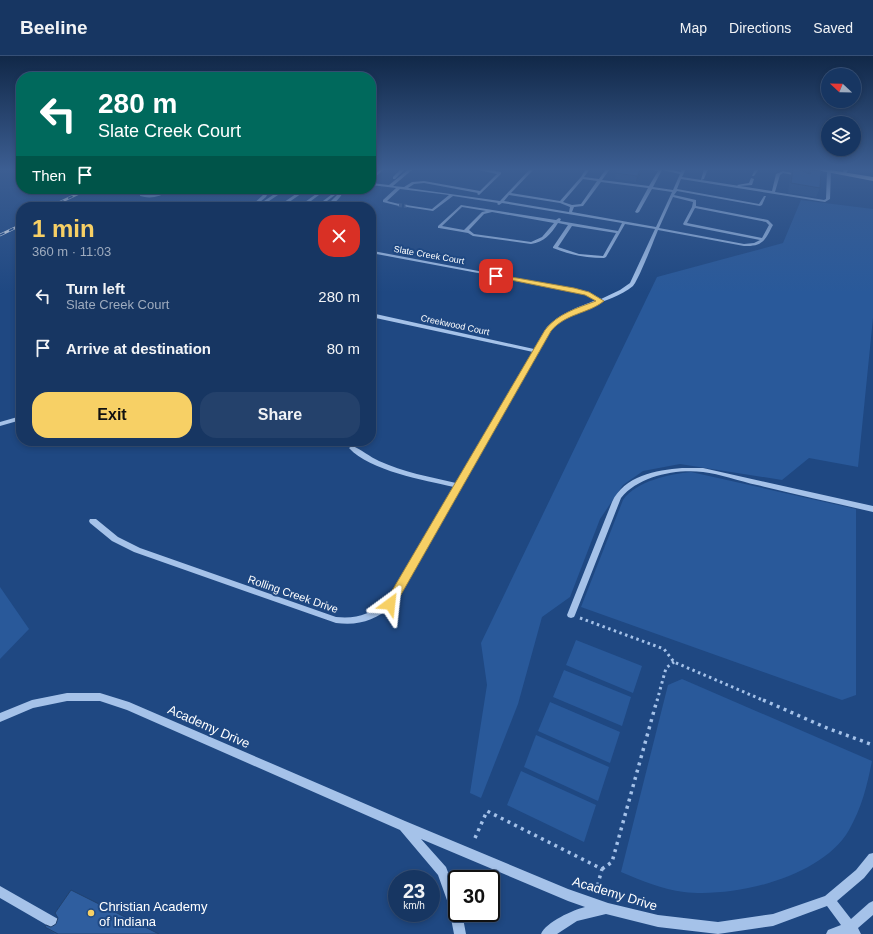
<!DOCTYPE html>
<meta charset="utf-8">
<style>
:root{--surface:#173662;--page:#24416b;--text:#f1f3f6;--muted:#9eabbe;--line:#365077;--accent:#f7d065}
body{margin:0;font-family:Helvetica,sans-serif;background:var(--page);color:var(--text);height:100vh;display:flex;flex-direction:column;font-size:15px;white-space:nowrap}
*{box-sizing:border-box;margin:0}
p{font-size:13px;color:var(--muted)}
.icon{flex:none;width:22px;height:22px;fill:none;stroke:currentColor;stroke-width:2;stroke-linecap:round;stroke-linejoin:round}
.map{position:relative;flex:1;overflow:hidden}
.side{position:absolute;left:16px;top:146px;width:360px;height:244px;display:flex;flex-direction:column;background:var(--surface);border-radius:16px;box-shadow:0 2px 6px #0003,0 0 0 1px var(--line)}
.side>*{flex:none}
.banner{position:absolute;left:16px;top:16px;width:360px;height:122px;border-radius:16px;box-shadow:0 2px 6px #0003,0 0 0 1px var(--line);background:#00695c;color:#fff;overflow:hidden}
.needle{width:26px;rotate:292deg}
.controls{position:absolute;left:821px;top:12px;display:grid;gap:8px}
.controls a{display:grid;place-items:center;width:40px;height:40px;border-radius:50%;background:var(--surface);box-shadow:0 2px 6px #0003,0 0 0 1px var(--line);font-size:20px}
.speed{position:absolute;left:388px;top:814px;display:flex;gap:8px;font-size:20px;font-weight:700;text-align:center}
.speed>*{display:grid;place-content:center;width:52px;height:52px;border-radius:50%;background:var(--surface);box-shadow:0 2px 6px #0003,0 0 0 1px var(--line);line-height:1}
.speed small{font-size:10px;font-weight:400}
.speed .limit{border:2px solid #111;border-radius:6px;background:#fff;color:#111}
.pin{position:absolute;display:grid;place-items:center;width:34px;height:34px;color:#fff;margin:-17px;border-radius:8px;box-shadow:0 2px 6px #0006}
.me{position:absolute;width:44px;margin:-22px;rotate:30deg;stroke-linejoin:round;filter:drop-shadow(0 0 3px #0008)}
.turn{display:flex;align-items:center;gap:14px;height:84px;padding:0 16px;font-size:18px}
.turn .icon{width:52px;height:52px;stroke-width:2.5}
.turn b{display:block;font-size:28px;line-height:34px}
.then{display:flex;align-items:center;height:38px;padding:0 16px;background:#0003;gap:8px;font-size:15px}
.round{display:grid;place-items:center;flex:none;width:42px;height:42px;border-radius:16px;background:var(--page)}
.head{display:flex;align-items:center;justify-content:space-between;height:68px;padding:0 16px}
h1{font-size:24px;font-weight:700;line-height:30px;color:var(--accent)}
.primary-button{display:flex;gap:8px;margin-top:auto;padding:8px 16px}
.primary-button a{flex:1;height:46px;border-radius:16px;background:var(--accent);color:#111;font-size:16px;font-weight:700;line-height:46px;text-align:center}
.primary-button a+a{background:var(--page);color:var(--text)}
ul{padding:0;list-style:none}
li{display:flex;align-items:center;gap:12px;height:52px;padding:0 16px}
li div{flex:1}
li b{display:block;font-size:15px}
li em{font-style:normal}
header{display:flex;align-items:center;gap:24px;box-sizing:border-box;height:56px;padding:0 20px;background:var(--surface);border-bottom:1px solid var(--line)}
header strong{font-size:19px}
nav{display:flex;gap:22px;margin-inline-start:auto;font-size:14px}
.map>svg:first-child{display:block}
</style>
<header>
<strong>Beeline</strong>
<nav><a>Map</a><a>Directions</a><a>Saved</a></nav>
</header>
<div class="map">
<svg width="873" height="878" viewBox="0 0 873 878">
<rect width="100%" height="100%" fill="#1f4882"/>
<!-- green -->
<path fill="#29599a" d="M801,144L873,153V262L858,411L809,402L782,424L680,408L643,415L623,429L600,463L570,541L542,561L518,648L481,742L470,737L487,629L481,587L657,221L783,187Z
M691,416L856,453V639L842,644L581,551L623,444C636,425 670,418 691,416Z
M0,531L29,573L0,603Z
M576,584L642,610L633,637L566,609Z
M564,614L631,641L622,670L553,641Z
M682,623L872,705C867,730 862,751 849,774C822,821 735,842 684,836C662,833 642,825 621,816L668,629Z
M550,646L620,676L610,707L538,675Z
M536,679L609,711L598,745L524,711Z
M521,715L596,749L584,786L507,749Z"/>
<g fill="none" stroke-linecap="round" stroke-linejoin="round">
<!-- minor-tunnel -->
<path stroke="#416395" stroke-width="4" stroke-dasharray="4 2" stroke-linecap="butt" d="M398,149L407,150"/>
<!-- path-far1 -->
<path stroke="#a5c2e9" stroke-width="3" stroke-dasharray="2.5 3.5" stroke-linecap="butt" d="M580,562L664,593L674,606L765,645
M657,645L666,612L674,606"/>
<!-- path -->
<path stroke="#a5c2e9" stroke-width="3.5" stroke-dasharray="3 4.5" stroke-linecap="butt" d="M763,644L827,672L873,689
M475,782L487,755L602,813L596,835
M602,813L612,806L657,644"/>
<!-- minor -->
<path fill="#a5c2e9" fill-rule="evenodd" d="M380,113H384L371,125V122Z
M401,113H405L395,123H393V121Z
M409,113H413L393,130L404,131L412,126L424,125L480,135L497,118L474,113H484L501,116V118L479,139L477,138L478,137L424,127L414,128L408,132L500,145L530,113H534L511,137L560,145L581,121L586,113H590L584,121L599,123L606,113H610L602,124L649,130L658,115L650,113H668L681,116L682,113H686L682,121L772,135L776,118L783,115L801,119L799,120L783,117L780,119L775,136L824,144L826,143L827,116L829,115L831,116L830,143L825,146L681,123L677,133L759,148L764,140H766L762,149L760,150L677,135L674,139L696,144V150L768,164L773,169C765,184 763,191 744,190L658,174C654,184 638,225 633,230C609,250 569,249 550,275C546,281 543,288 539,294L540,295L538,296L462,428L463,430L460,432L393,550C374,564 360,570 336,567L134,496L112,485L90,467L89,465L90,463H96L118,481L140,492L336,561C358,563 369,558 387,546L454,431C424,424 370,415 349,392L352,390C361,393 370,401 379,405C403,416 430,421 456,427L533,296L371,261V257L534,293C538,287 541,280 545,274C557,258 579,251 596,244L585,238L574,235L371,197V179L373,180L376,191L373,195L574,233L589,236L601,243L620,234L630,227L655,173L625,168L606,201L604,202C586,202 570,199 553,192V191L568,169L558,167C551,178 544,186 531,188L473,180L468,177L439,172H438V170L461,149L556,164L559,162L561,163L560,165L618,175L622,167L502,147L499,149L497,148L498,147L453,140L433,155L407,151L405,150L406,149L432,153L449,139L400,133L387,145L399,148V150L383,146V144L396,132L371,129V127L389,129ZM662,114L680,118L673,134L653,131ZM583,123L597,125L581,148L572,149L563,146ZM601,126L648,132L635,156L637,157L639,156L652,133L672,136L656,171L572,156L574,151L583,150ZM509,139L560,147L570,151L569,156L504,145ZM673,141L693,146L692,151L683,168L684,169L760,184L754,187L744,188L659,172ZM462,151L486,155L482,156L464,174L442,170ZM695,152L766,166L769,169L762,182L687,167ZM492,156L554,167L542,181L531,186L474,178L469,174L484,158ZM572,170L616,177L603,200L579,198L558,191Z
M704,113H708L704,123L701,124Z
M755,113H759L754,120H752Z
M844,113H848L846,119L843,118Z
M751,122L754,123L752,129L739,130L737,129L749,127Z
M141,133H145L143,138C152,141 159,137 167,134L169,135C160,141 150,143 140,140Z
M266,133H270L266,141L254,151H250L263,139Z
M282,133H287L260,151H255Z
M303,133H308L282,151H277Z
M323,133H327L303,151H298Z
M339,133H343L319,151H315Z
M341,135L344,136C339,142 333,151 325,151Z
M21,360V364L0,370V366Z
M682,412H703L873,450V456C834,447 795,438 757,429C739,425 720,418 703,416C675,413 639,420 621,442L575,559L574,561L571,562L568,561L567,559L612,446C624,420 656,414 682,412Z
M67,637H100L129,646L405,765L568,833L608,847L658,859L718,866L773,858L825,840L856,814L869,798L873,797V811L864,822L837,845L851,863L869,847L873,845V859L858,872L861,878H826L828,874L841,869L827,850L773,870L718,878L658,871L606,858L577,865L557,878H541C546,866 573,854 585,851L568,845L421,783L446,811L457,840V857H462L466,878H454L448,847L438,819L400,774L127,654L100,645H67L33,652L0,666V657L32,644Z
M0,830L65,867L67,871L65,875L61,877L57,875L0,842Z"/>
<!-- major -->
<path fill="#e8f0fe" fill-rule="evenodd" d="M811,113H824L873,121V125Z"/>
<!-- rail casing -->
<g stroke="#fff" stroke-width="2.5">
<path id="rail" d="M50,151L88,133
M0,179L21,169"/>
</g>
<!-- rail -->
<use href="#rail" stroke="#1f4882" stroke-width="1.5" stroke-dasharray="5" stroke-linecap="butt"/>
</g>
<!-- wall -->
<path fill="#285189" d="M619,113H644L636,126L615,123L616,117Z
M793,113L810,118L811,114L820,132L816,141L788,137L790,121Z
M45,871H51L159,878H55Z"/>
<!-- shaded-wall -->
<path fill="#21426f" d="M641,113H644L636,126L637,120Z"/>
<!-- building -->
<path fill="#2f5e9f" stroke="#21426f" d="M619,113H641L637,120L616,117Z
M793,113H797L810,118L811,114L821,115L820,132L791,127Z
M71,834L159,878H58L45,871L46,869L51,871L56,868L58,862L55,857Z"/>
<!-- sky -->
<linearGradient id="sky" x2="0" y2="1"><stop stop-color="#112848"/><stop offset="0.48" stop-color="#3c5e92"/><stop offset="1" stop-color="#3c5e92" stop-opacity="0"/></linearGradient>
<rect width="873" height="236" fill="url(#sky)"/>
<!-- route -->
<path fill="#f7d065" stroke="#a18742" d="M494,218L574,232L589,236L604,245C588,258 566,257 551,275L394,551L390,553L386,551L385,548L386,545L545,274C557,258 577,252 596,245L585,239L496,221H494Z"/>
<!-- markers -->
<circle fill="#f7d065" stroke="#1f4882" stroke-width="1.5" cx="91" cy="857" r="4"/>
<g text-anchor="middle" stroke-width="4" stroke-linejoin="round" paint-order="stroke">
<!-- far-street labels -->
<g font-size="9" fill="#fff" stroke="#1f4882">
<text transform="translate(429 199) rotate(10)" y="3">Slate Creek Court</text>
<text transform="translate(455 269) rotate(12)" y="3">Creekwood Court</text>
</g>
<!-- street labels -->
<g font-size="11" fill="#fff" stroke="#1f4882">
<text transform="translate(293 538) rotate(19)" y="4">Rolling Creek Drive</text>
</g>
<!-- near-street labels -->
<g font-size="13" fill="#fff" stroke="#1f4882">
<text transform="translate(209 670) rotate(24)" y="5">Academy Drive</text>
<text transform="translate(615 837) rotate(17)" y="5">Academy Drive</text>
</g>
<!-- near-poi labels -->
<g font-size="13" fill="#fff" stroke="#1f4882" text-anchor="start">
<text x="99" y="855">Christian Academy<tspan x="99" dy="15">of Indiana</tspan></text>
</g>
</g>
</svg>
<div class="controls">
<a><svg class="needle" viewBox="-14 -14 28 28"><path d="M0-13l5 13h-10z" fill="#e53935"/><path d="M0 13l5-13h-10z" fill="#9eabbe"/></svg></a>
<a><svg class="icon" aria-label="layers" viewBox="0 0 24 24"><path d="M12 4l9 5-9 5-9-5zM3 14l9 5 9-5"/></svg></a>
</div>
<div class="speed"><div>23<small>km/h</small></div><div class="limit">30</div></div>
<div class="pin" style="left:496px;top:220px;background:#d93025"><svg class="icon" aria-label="arrive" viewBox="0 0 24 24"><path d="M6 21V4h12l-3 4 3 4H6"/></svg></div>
<svg class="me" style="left:390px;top:548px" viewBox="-20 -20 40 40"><path d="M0-17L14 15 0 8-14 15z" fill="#f7d065" stroke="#fff" stroke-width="4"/></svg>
<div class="banner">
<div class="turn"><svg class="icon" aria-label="left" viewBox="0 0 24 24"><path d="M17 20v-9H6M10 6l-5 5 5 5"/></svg><div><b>280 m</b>Slate Creek Court</div></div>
<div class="then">Then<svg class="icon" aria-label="arrive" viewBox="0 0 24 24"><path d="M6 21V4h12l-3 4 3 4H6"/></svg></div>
</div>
<section class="side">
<div class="head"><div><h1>1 min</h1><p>360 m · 11:03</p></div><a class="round" style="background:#d93025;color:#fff"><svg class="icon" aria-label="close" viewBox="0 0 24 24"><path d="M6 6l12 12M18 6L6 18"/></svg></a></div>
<ul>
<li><svg class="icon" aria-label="left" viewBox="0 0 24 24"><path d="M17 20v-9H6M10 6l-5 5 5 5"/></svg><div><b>Turn left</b><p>Slate Creek Court</p></div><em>280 m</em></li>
<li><svg class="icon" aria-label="arrive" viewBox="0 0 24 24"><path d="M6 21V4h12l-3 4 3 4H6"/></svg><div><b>Arrive at destination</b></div><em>80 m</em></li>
</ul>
<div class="primary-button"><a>Exit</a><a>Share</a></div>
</section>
</div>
